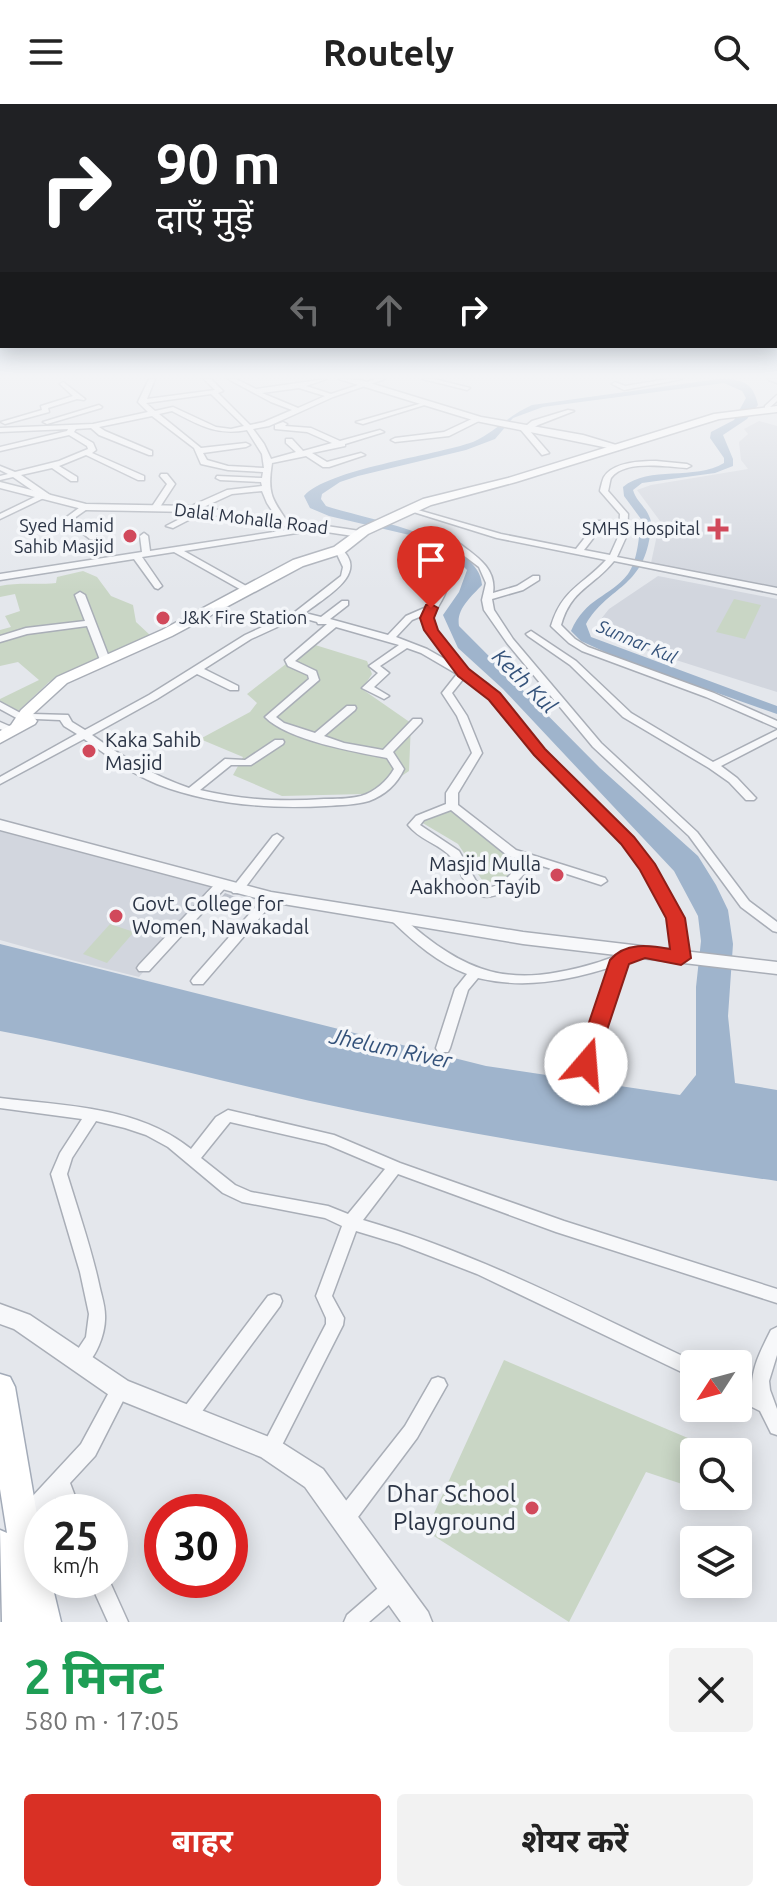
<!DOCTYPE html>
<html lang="hi">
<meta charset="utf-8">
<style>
:root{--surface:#fff;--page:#f2f2f2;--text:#222;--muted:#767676;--accent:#d93025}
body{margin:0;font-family:Ubuntu,"Noto Sans Devanagari",sans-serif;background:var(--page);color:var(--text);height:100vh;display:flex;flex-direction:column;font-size:30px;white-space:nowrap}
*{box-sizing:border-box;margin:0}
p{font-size:26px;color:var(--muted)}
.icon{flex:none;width:44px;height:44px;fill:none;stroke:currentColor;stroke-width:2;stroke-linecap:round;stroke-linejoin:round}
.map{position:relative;height:1518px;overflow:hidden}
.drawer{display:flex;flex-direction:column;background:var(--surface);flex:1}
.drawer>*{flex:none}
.guide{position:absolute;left:0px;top:0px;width:778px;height:244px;box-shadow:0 4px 20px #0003;background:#202124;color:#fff;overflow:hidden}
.needle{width:52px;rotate:234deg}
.controls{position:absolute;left:680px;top:1246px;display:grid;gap:16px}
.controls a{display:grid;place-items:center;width:72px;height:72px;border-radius:8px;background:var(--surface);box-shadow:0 4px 20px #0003;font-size:40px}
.speed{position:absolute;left:24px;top:1390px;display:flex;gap:16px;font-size:40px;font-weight:700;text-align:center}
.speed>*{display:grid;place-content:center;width:104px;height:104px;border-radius:50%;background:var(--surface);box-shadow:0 4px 20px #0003;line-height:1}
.speed small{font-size:20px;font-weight:400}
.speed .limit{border:12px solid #d22;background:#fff;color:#111}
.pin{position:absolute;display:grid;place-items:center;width:68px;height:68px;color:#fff;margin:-82px -34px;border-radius:50% 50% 50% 0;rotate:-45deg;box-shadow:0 0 8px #0007}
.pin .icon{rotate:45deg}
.me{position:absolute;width:88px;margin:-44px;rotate:18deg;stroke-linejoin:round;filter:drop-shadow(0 0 6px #0008)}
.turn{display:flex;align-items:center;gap:28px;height:168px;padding:0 24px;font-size:36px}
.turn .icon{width:104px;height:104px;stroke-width:2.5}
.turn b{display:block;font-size:56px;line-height:68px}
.lanes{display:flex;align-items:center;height:76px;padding:0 24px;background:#0003;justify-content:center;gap:40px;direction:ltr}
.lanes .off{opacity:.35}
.round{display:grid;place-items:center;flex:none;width:84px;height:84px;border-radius:8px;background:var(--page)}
.headline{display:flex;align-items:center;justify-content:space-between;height:136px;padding:0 24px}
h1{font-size:48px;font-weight:700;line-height:60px;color:#1e9e55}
.button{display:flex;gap:16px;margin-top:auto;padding:16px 24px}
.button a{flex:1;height:92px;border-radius:8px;background:var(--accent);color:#fff;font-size:32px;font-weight:700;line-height:92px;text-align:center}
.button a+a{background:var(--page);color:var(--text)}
header{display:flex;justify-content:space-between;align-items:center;height:104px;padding:0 24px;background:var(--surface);font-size:36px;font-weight:700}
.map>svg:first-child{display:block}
</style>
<header><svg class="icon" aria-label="menu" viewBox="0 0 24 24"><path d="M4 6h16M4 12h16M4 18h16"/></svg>Routely<svg class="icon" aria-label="search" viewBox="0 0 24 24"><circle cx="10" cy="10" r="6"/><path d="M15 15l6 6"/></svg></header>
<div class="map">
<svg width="777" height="1518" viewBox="0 0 777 1518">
<rect width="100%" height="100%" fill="#e4e7ec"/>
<!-- built -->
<path fill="#d2d6de" d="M759,317L777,322V484L651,459L660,417L637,386L651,381L748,365L741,356L739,338L748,330L744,325Z
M658,472L777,495V588L613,536L597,520L609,505Z
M0,725L218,782L139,873L75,857L0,836Z"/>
<!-- green -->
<path fill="#c9d6c5" d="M83,467L97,473L111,492L133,501L136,518L151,532L49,578L14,611L0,599V595L39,576L18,558L0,562V526L11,523L5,512L20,507L15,490L0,493V482C19,478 36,481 56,479L57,473Z
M734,495L761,501L745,535L716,528Z
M312,540L367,557L372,570L362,585L411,619L409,667L394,677L364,690L282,692L233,671L243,653L200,635L250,608L257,599L247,590Z
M452,704L526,757L510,774L484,779L458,740L421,718Z
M110,820L134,828L107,859L83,850Z
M504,1256L702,1340L699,1348H694V1360L685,1381L646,1368L569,1518L426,1427Z"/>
<!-- water -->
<path fill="#9fb4cc" d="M718,275C741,275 753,277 758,301L747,315L723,331L733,355V362L715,369L642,379L633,386C636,397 645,402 649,412C653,420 651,428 649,437C640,484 607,484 586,520L591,533L777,602V610L618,554L581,537L571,527C586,493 609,494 628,470C638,456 639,432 641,415L624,392L623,383C649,361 695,377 724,359V354L710,334L711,328L734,316L746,294L742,287L724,279L543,303L513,314L495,335L466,346L358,372L340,378L322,390L321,395L326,402C362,414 481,435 482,481C471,493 456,505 459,522L600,664L698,752L716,781L728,806L733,840L728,912L735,979L777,986V1077C638,1057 500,1036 362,1008C241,983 122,950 0,927V840L486,962L680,991L696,971V883L701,837L698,812L674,767L503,585L458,544L443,511L459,488L467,466L461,460L418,433L329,412L310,404L304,392C328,365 433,352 473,338C495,328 509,311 532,301Z"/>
<!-- building -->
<path fill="#bbc0ca" d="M225,789L233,792L250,796L235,813L213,803Z"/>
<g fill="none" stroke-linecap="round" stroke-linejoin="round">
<!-- minor casing -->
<g stroke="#a9aeb7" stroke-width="3">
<path id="minor" d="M149,275H155L147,295L215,286L204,275H211L223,287L218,289L250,321L264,318L292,306L271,298L228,275H236L256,285L326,275L306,282L331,290L376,275H385L333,293L269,322L253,325L264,340L271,355L296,348L286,339V335H292L303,347L332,339L307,328L275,325V321L283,318L287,320L285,322L311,324L340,337L380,326L384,328L345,340V342L312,349L327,358L361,349L365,351L329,363H323L306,352L272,359C267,390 272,395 289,420L285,422H282L267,399L262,387L232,390L195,407H189V403L227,386L262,382L261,378L220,376L216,374L217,372L262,374L263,368L228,366L201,360L194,344L152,312L99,323L105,327L152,347V351H149L99,331L91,324L76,325L74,328L93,339L96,346L92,349L144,372V376H138L86,351L59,362L77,373V377H71L52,364L21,371L50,391L0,415V410L39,391L13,373L0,376V372L8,370L0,366V362L15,368L59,357L88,345L87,342L69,331L0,347V343L67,327L68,325L0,328V324L93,320L148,308L138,298ZM299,284L325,292L298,304L262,289ZM211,290L244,322L231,325L216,323L173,303L155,307L146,299ZM172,307C199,321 216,332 247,326L262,350L264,364L228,362L207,356L203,349L246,343L250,341L246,339L201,344L159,310Z
M423,275H434L470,284L467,286Z
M668,275H682L624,286L612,280L615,278L625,282Z
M768,275H777V279L769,276Z
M63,278L85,295L84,296L77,295L48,304L49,308L5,320L1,318L42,306L41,302L73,292L61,281L60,280Z
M777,291V297L769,304H765V302Z
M426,298L431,299L363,320L356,318Z
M99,301L102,303L101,304L47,320L43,318Z
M568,306L574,307L538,321L529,326L549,349L542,351L521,326L532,317Z
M476,313L483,315L449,332L395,338L391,336L395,334L444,328Z
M656,357L687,360L691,362L687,364C668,363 625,355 611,374C610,376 609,384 608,387L628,410L627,431L617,453L777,484V490L614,457C593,483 571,485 561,521L575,535L588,543L714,589L777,617V624L706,593L582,547L569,539L553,524L551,522C562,485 583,481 606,456L497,434L407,406L411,404L501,430L576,445L598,417H601L605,419L584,446L610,451L619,431L620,410L600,387C600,386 603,374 604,373C613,358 640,357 656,357Z
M161,370H167L175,380L158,406H155L151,404L167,380L160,372Z
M83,401L90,403L73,415L96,431V435H90L64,415Z
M201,404L208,406L173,424L166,422Z
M319,421H322V425L184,447L248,483L249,485L245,488L174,448L142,453L162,482L158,485L155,484L134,455L0,476V470L142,448L140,432L144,429L148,432L150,447Z
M450,437H456C474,451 497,463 493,489L517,482L533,472H539V476L523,486L492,495L494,506L513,535L601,639L697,728L749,797L777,818V828L773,827L741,803L689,732L593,643L507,539L484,506L482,496L486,479L479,463L450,441Z
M339,443C372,469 325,493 305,509L321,513L342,497H348V501L330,515L388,531L406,512L429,502L440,481L439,468L443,465L446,466C453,485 440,497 432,514L436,526L467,568L488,580L543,646L632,733L653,761L681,814L688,854L686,857H676L674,854L669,814L643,765L624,739L535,650L480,584L464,574L452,589L467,612L482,649L458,689V701L516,746L605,774L607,777L601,781L533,759C519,778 489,809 468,782C460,772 458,759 448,750C436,739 419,735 408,721L416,712L446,700V689L472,649L457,612L442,589L457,570L421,549L407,544L380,562L389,569L374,583L389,592L384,595L362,584L378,569L369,562L399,541L336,523L295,557L316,567L319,576L276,613L284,619L315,629L347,602H355L356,604L355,606L324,632L344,639L383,646L413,615H421L422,617L421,619L393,648L404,665C397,680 385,691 369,697C356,701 340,701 326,702C269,705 211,701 157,680C130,669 108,652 84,635L0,680V673L77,630L64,622L60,616L36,615L32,614L31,612L32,610L68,611L72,618L85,626L149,591L245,531L295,508L341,472L343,463L335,446ZM424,511L422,514L426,526L450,558L427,545L396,533L412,516ZM299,513L317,518L318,520H327L285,556L288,562L308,571L309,575L265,613C287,636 355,648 387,654L394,665C387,677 375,688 361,692C349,695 335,695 324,695C282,698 241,696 200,686L231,661H251L283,640L284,638L283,636H275L245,656L225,655L189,684C150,670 126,655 92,631L157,595L197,570L230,586H238V582L204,565L251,535ZM451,706L508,752L523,756C513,768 501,784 485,784L476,777L459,747L420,721L424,716Z
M80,488L85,491L110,556L108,558L105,559L100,556L87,522L27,530L0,538V532L26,524L85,517L75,491Z
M531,527L576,557L631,609L713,658L777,626V633L721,662L737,674L754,692L756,694L754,696H746L729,678L709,664L623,613L570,561L528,532L526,530Z
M0,598L26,612L27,614L22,617L0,605Z
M0,618L16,625L17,627L12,630L0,625Z
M277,730L283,734L281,736L241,789H233L231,786L233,783L273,732Z
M221,777L225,778L227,781L225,784L149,867H139L137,864L139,861L217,778Z
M271,789L275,790L277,793L275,796L203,880H193L191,877L193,874L267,790Z
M397,811L401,812C467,871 509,885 596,859C612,854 627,847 643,843L649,847L648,850L626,858L591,964L586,965L581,964L579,960L611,863C567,877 524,885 478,874L468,886L450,944L448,948H438L436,944L455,885L467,870C438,859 415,839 393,818L391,815Z
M0,994C65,1002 138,1002 191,1045L216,1013L228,1006L334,1031L400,1059L564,1117L777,1185V1199L556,1128L398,1070L363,1116C480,1150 589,1208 699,1260H694V1274L477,1170L399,1140L356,1127L332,1192L344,1214L343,1221L277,1351L270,1354L263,1351L261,1345L326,1220V1214L316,1192L342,1122L325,1114L242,1098L223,1089L168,1043L146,1031L125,1024L96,1017L72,1054L67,1070C78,1106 91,1143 99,1180C101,1190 105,1201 105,1211C106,1228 96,1258 79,1265L73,1263L70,1257L86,1233L89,1210L80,1168L51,1070L60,1049L82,1015L0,1004ZM230,1018L326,1040L385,1065L348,1110L328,1102L251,1088L235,1081L201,1054Z
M274,1190L280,1192L282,1197L280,1202L195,1317L189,1319L183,1317L180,1311L183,1305L268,1192Z
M777,1223V1251L769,1277L770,1286L777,1305V1331L771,1329L760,1307L738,1296V1279L752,1285C751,1264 762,1244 771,1226Z
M438,1273L444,1275L447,1281L417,1334L352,1421L345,1423L338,1421L335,1414L338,1407L405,1322L432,1275Z
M120,1277L126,1279L129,1285L126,1291L95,1352L70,1379L81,1408H61L56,1394C47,1404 37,1419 25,1424L18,1422L15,1415L18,1408L81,1340L114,1279Z
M392,1475L399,1478L402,1485L399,1492L369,1518H344L347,1511L385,1478Z
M89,1476H109L128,1518H108Z"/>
</g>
<!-- tertiary casing -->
<g stroke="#a9aeb7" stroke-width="3">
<path id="tertiary" d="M339,275L360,276L481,313L583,331L623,343L618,346L476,317Z
M0,378L86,400L192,402L360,427L366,430L360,433L192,408L86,406L0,384Z
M0,716L271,788L523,828L777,858V870L523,840L271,798L0,726Z
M0,1200L30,1211L128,1277L279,1337L323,1365L428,1508L432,1518H401L305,1383L261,1353L112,1293L14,1225L0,1220Z"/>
</g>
<!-- secondary casing -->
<g stroke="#a9aeb7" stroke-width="3">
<path id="secondary" d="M777,302V308L719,315L516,378L431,401L368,430L344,449L303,462L172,532L67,579L32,611L37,617L35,620L0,639V627L11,621L21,606L57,573L162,526L293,456L334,443L360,424L423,395L508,374L714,310Z"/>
</g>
<!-- primary casing -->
<g stroke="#a3abb8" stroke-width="3">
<path id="primary" d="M0,1270L10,1273L15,1283L42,1440V1476H51L61,1518H2L0,1426L7,1429L0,1385Z"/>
</g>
<!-- minor -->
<use href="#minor" fill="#f7f8fa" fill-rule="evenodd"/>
<!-- tertiary -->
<use href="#tertiary" fill="#f7f8fa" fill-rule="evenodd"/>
<!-- secondary -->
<use href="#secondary" fill="#fff" fill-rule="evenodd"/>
<!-- primary -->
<use href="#primary" fill="#fff" fill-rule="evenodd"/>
</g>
<!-- sky -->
<linearGradient id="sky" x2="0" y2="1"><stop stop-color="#8bb4dd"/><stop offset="0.56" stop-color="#f3f4f6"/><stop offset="1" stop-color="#f3f4f6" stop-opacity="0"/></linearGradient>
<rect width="777" height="487" fill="url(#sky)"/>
<!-- route -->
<path fill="#d93025" stroke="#8d1f18" stroke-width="2" d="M431,500L438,504L434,514L438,526L469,565L500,589L545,645L634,733L655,760L685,814L691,854L681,861L645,854L629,860L594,965H579L575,960L610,856C625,838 649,841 670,845L666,814L640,766L621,740L534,651L489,596L458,572L424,526L420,514L426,501Z"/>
<!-- markers -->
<g fill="#d1495b" stroke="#f4f6f9" stroke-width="3">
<path d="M714 413h8v8h8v8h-8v8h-8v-8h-8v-8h8z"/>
<circle cx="130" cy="432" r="8"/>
<circle cx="163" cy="514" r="8"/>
<circle cx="89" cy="647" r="8"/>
<circle cx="557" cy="771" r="8"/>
<circle cx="116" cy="812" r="8"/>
<circle cx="532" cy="1404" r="8"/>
</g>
<g text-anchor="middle" stroke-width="7" stroke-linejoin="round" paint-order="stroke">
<!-- far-street labels -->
<g font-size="18" fill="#2b3445" stroke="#f4f6f9">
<text transform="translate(251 415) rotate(7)" y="6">Dalal Mohalla Road</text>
</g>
<!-- far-poi labels -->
<g font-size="18" fill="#2b3445" stroke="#f4f6f9" text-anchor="end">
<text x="114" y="428">Syed Hamid<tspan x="114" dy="21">Sahib Masjid</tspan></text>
<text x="700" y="431">SMHS Hospital</text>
<text x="179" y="520" text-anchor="start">J&amp;K Fire Station</text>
</g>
<!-- far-water labels -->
<g font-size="18" font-style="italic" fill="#34527a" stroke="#f4f6f9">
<text transform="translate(637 538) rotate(23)" y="6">Sunnar Kul</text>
</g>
<!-- poi labels -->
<g font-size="20" fill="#2b3445" stroke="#f4f6f9" text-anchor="start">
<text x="105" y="643">Kaka Sahib<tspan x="105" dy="23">Masjid</tspan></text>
<text x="541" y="767" text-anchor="end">Masjid Mulla<tspan x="541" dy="23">Aakhoon Tayib</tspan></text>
<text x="132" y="807">Govt. College for<tspan x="132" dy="23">Women, Nawakadal</tspan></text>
</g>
<!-- water labels -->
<g font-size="22" font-style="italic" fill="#34527a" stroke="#f4f6f9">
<text transform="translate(525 577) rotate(45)" y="8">Keth Kul</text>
<text transform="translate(391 944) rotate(12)" y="8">Jhelum River</text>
</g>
<!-- near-poi labels -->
<g font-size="24" fill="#2b3445" stroke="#f4f6f9" text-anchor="end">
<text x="516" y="1398">Dhar School<tspan x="516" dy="28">Playground</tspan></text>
</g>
</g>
</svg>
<div class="controls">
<a><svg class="needle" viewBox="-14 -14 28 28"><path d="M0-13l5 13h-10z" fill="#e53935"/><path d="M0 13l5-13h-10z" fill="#767676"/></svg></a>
<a><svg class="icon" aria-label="search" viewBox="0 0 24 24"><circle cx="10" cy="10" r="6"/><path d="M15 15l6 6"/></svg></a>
<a><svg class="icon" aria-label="layers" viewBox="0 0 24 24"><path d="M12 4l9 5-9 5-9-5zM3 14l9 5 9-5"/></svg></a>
</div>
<div class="speed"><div>25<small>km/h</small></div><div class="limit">30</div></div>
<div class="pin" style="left:431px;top:504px;background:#d93025"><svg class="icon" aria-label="arrive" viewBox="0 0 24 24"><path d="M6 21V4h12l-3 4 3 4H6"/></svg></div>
<svg class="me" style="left:586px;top:960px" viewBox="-20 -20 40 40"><circle r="19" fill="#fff"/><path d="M0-13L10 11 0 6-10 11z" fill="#d93025"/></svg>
<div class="guide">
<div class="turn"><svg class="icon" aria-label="right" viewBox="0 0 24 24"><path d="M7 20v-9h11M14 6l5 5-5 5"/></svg><div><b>90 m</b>दाएँ मुड़ें</div></div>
<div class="lanes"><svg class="icon off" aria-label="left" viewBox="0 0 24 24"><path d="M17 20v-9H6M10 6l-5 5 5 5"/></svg><svg class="icon off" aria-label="ahead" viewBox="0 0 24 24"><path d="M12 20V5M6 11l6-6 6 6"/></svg><svg class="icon" aria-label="right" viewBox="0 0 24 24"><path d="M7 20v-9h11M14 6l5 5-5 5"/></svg></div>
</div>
</div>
<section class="drawer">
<div class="headline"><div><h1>2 मिनट</h1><p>580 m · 17:05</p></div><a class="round"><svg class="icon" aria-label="close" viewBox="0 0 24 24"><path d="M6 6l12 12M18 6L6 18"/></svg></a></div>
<div class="button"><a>बाहर</a><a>शेयर करें</a></div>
</section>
